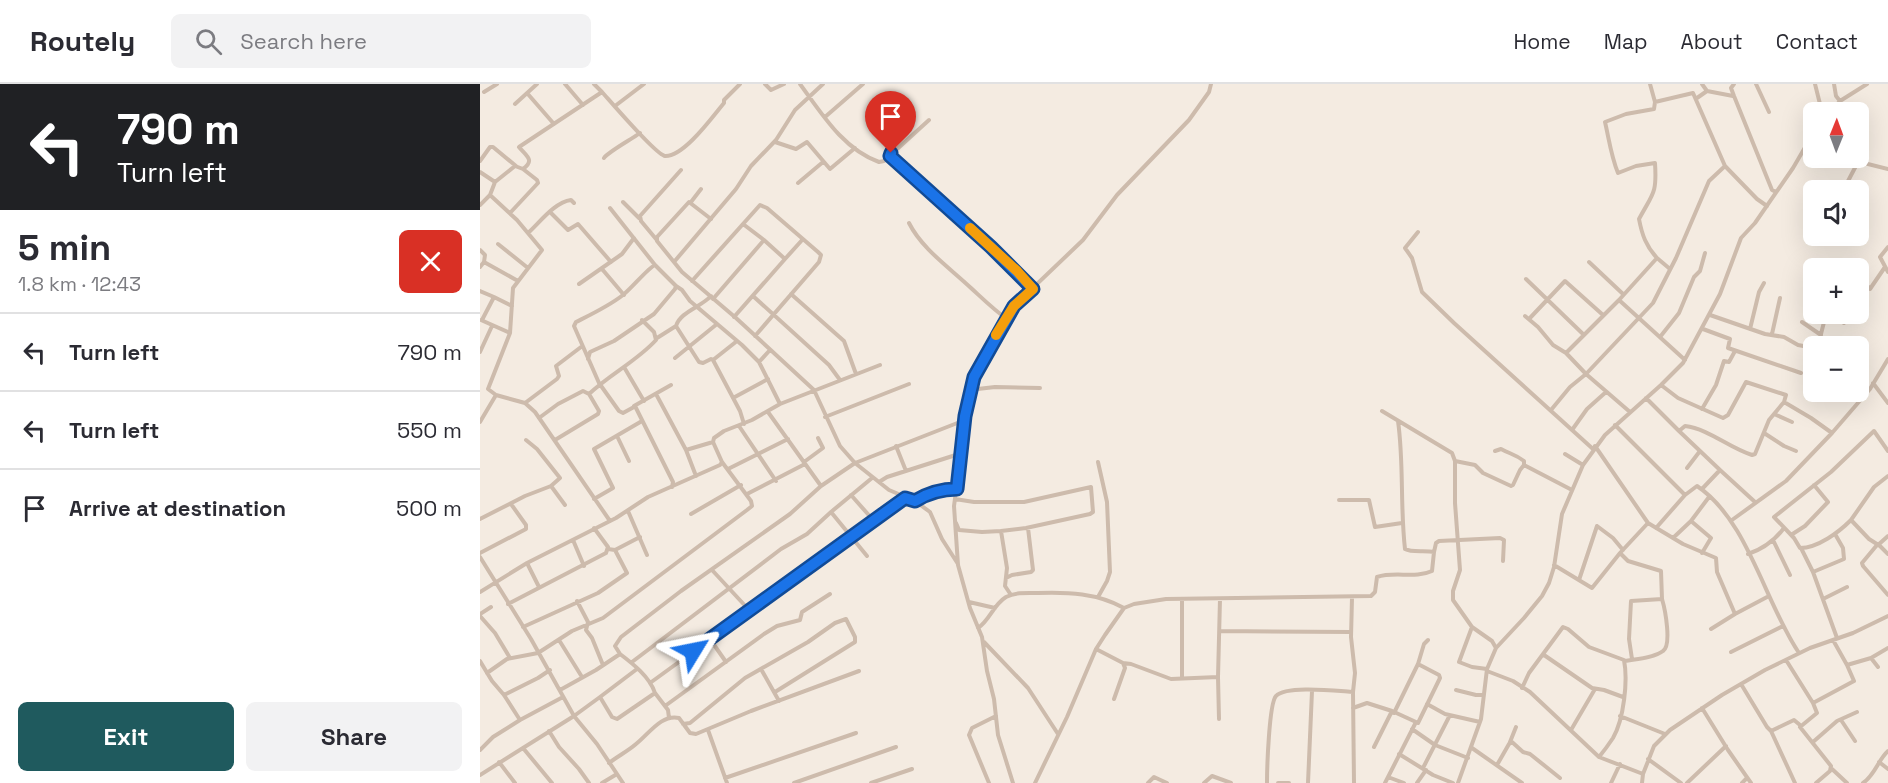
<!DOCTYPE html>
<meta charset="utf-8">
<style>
:root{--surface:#fff;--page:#f2f2f3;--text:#2b2b33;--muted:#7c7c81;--line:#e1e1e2;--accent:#1f5a5e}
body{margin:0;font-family:"Space Grotesk",sans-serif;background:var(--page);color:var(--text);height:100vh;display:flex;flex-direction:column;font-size:22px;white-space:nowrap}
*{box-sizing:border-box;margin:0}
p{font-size:20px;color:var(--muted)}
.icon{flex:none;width:33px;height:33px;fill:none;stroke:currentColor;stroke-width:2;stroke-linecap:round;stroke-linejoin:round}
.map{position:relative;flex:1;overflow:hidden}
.drawer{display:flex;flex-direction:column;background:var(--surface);width:480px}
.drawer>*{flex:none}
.top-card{background:#202124;color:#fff;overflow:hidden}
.needle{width:39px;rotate:1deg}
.tools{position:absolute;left:1323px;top:18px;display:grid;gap:12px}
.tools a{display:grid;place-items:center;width:66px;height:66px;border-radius:9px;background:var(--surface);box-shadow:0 6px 24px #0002;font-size:30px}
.pin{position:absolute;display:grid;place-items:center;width:51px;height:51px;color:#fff;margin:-62px -26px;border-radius:50% 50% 50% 0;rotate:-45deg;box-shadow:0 0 6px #0007}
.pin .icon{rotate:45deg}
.me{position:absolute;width:66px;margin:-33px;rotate:55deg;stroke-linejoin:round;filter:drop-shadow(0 0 4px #0008)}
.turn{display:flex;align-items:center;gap:21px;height:126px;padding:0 18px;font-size:27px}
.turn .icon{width:78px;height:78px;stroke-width:2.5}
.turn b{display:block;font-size:42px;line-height:51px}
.round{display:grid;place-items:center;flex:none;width:63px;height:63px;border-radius:9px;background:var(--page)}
.overview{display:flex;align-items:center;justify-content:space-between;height:102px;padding:0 18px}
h1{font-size:36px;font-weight:600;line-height:45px}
.primary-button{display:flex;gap:12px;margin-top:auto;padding:12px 18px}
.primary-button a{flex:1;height:69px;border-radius:9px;background:var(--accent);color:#fff;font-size:24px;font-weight:600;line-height:69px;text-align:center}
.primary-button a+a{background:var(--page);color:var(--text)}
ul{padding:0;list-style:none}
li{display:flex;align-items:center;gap:18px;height:78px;padding:0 18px;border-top:2px solid var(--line)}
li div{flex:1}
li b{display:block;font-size:22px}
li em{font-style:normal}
header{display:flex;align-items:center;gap:36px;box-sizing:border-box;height:84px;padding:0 30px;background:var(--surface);border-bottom:2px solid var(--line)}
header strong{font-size:28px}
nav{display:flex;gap:33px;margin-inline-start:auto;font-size:21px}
.search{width:420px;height:54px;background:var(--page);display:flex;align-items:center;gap:15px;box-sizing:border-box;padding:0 21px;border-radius:9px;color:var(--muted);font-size:22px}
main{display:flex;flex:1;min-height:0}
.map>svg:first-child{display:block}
</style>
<header>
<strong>Routely</strong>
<div class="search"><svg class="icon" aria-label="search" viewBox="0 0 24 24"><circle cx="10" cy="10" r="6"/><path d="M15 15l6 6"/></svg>Search here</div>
<nav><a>Home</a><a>Map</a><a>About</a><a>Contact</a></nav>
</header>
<main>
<section class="drawer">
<div class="top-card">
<div class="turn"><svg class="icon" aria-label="left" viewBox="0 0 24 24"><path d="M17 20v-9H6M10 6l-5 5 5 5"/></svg><div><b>790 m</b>Turn left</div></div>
</div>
<div class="overview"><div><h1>5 min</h1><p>1.8 km · 12:43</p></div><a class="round" style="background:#d93025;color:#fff"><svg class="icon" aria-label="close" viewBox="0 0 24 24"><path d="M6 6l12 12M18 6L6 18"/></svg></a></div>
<ul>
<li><svg class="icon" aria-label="left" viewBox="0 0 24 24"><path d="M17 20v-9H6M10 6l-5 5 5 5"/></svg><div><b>Turn left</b></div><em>790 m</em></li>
<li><svg class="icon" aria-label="left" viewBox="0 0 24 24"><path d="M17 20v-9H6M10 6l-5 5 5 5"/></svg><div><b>Turn left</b></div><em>550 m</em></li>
<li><svg class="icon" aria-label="arrive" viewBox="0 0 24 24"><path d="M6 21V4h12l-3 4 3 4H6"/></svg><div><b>Arrive at destination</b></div><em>500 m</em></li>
</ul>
<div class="primary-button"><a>Exit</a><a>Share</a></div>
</section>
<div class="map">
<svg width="1408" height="699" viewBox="0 0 1408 699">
<rect width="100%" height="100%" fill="#f4ebe1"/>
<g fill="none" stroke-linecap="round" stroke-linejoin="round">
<!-- minor -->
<path stroke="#cdbbac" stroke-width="4" d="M85,0L103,21
M285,0L291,6L304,0
M320,0C342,30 363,65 399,78L404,77L449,36
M1170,0L1175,18L1213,9L1245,82L1277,115L1287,122
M1222,0L1227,7L1253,12
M1254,0L1251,4L1254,12L1292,106L1296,108
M1276,0L1289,28
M1335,0L1342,28
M1354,0L1356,12L1360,17
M4,8L17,0
M122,8C131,18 176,71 185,72C204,73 233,32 244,19V16L260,0
M47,9L74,40
M1217,14L1227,7
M1175,18L1174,25L1146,30L1125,38C1129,55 1131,72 1138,89L1156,82L1175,79C1177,110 1173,109 1159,135C1162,151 1166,162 1177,174
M35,20L57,0
M135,22L164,0
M1350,28L1360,17L1387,0
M345,33L383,0
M295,58L316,65L327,58L350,85L375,64
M1325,63L1334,65
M409,72L511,163L553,205
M124,74C128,68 152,55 160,49
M1364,74L1408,85
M0,77L10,63H13L36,82
M0,88L15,98L35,82L43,85C56,76 45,71 39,63L122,8L114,0
M15,98L10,111L37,136L62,166L33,204L30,249L8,305L16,311L45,319L55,328L130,437
M318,99L343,78
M1367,99L1378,78
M143,118L159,134
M211,118L221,105
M0,121L10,111
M130,124L175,181C168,184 152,204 143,211C129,222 112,230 96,238L94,242L119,299L139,327L143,329L154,323L156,324L193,398L192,403
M70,128L88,146L98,140L131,178
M30,129L58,99L57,96L43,85
M231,135L209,118L177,153V157L202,188L256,234L334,306L360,362L375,379L409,406L435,417L450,428L462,455L478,480
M429,139C442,165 470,184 491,204C503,215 514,226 527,235
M938,148L925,164L932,174L942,208L974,239L1113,365
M48,149C60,138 75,118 91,116L94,119
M176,155L161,137L160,132L201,86
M284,156L305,175L323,155
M18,160L48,184
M1408,163L1400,173L1408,188
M0,166L5,171L4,178
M194,178L256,105L271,82L296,56L315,26L343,0
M1109,178L1143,210
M0,183L4,178L38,197
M122,185L144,211
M1378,191L1390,205L1405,183
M1046,195L1104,251L1086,269L1106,290L1090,303L1071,326
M212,197L280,121L287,124L338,168L341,171L339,178L275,252
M99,200L142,170L154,154
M196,202L202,206L210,217L262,261L279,278L300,320
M0,207L14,213L2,236
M311,210L364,257L376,290
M1328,211L1334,215
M231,212C221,223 200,228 196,242L219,278L223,279L231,275L233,276L260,327L264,340
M273,212L349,281L360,296
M14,213L32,222
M233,215L284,156L263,140
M1139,216L1177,174L1190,185
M1348,230L1364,239
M1230,231L1285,250L1304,253L1318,261L1334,264
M1045,232L1058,243L1073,261L1086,269
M254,233L305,175
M1049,235L1085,197L1123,231
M1,236L30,249
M1322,238L1341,251
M1223,245L1250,255L1248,264L1321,289
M1270,245L1279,208L1284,199
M1292,250L1300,214
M1104,251L1139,216L1205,276
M1180,253L1199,229L1214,193L1220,187L1225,169
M177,254L196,242
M1340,255L1353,262
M1338,262L1346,230
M0,268L12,242
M195,274L237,240
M108,275L110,268L134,257L174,230L195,205L196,202L175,181
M233,276L257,257
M279,278L290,266
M144,283L164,317
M1378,299L1388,307
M1393,299L1408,319
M1181,301L1198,314L1243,334L1248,331L1266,298L1306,311L1304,318
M489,306L515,303L560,304
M109,310C130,290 157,277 176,256L174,248L162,236
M176,310L206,366L216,392
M253,314L288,295
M1166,314L1199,347L1205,342C1229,345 1249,364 1272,371L1275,370L1289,336L1304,318L1331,334L1352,349L1390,305L1408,275
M45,319L77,295L79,292L76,282L101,263
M154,322L191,301
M1222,325L1236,301L1244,277L1249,278L1255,267
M902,327L972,369L975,377V419L980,486L973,507V516L992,543L1012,557L1016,564
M288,328L341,402
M1150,328L1106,290L1173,219L1196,174L1229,97L1245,82
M1294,330L1312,338
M345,333L429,300
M59,334L78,320L103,307L109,310L119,327L118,330L75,356
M0,338L16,311
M1135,341L1205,411L1176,444
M259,342L296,397
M1092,346L1107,325L1126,308
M1199,347L1240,386
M1284,349L1304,362L1316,367
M137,352L149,377
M416,362L426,387
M1115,362L1168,439L1203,460L1236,474L1237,488L1255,530L1289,512
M206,366L233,358
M1015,367L1021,365C1030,370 1035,370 1044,377V381L1092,406
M1408,367L1394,347L1351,388L1294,433L1314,454L1320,464C1338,464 1359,448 1371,436L1389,455L1400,462L1408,470
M1085,370L1103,381
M975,377L995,381L1003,389L1031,402L1033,401L1040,386L1044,381
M324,378L343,364L338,354
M618,378L627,418L630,488L627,497L618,513
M1207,384L1220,367
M248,385L308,355
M399,398L407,393L482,369
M71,402L85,421
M1222,405L1240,386L1275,418
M267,410L325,380
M371,411L394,437
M1205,411L1217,402C1268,436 1285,519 1319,569
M114,415L133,404L114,365L162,337
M475,415L494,418H544L611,403L613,428L610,430L546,444L521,447
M859,416H889L895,443L922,439
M435,417L463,405H477
M148,427L167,471
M351,428L387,472
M211,430L261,401
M0,435L45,412L71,402L80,394L57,365L46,356
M1252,436L1306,397L1352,349
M1371,436L1394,403L1408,392
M1211,437L1229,413
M476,439L479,446L502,448L521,447L527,484L525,502L531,511
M1168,439L1140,469L1148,477L1181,487L1182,515
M1311,451L1325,442L1348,418L1334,401
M1193,454L1211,437L1231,454L1222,469
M93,456L104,482
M1293,456L1310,491
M1397,461L1382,479L1383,482L1408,511
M1398,461L1408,452
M1321,464L1333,488L1357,554
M128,465L135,466L160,453
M954,468L956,459L959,457L1020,454L1024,456L1023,477
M0,469L46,445V441L31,420
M1268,470C1283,465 1295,456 1304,444
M0,473L51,555L94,632L117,660L143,699
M47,479L59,503
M1074,481L1112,504L1140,469
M232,486L270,527
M1333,488L1364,475L1363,464L1355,450
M526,494L532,491L551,488L553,486L548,444
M1099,496L1117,442L1133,454L1143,466
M0,508L47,479L136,434L168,413L240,381L242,378L233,358L234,354L244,347L272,336L300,320L400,281
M872,514L871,553L875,589L873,608L874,699
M1343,515L1367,503
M97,517L108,538L106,546L112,554L123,581
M489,518L515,524
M28,520L126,469L128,463L114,444
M0,530L11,523
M0,532L15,549L30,574
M43,543L118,509L147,489L135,466
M992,543L979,578L992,583L1007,585
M498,544C510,536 513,521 526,513C536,508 547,509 558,509C588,508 617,509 644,524
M1231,545L1255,530
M740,547L871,548
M230,555L246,578
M79,556L102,593
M1353,556L1367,581L1391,574L1398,583
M504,558L548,604L578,650
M616,565L643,579L645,584L634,615
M1251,568L1303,542
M140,570L135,562L141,553L201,507L310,430L341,402L375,379L485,336
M1064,571L1112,604L1124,606L1143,613
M1391,574L1408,564
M1306,576L1333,619L1337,629L1320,643L1351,682L1350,687L1336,699
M0,577L12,597L24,611L40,636L13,653L0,666
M1145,577C1156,575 1174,574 1183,567C1192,561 1185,525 1182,515L1151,517L1149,555L1152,575
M152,578L301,465L327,450L351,428L392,394
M643,579L651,580L691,595L738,593
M281,585L299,617
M1007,587L1033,597L1050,608L1119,673L1163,690
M7,589L27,575L58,569L92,547L123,534L267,426L272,422L271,417L242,378
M702,594V516
M170,599L425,414
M1261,600L1287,643L1291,647
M1042,604L1049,589L1083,543L1088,545L1109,563L1144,576C1148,596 1144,635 1133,654C1129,660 1124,667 1119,673
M80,606L116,586L140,570C152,579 170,593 175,609
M976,606L996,611H1003
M24,611L58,594L70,586
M120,613L157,585
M1333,619L1374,597L1367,581
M947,620L965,630L1000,638
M185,622L284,550L297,542L320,536L322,528L350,510
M873,624L887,619L912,627L936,638L905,699
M1222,624L1248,666L1271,699
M914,629L938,580L944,560L948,556
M1140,632L1185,650
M739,635L738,593L740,515
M40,636L83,613
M1361,636L1375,657
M936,638L938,639L960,594L959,591L938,580
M203,640L210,639L265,594L328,558L355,539L366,535L375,553V558L295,608
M932,645L955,661L988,674
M228,646L247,699
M1091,646L1115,605
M69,647L79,663L99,685L109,699
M1030,658L1036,643
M1333,658L1357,637L1377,628
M894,663L912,627
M43,664L72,699
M992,664L1042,699
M919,670L953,691L973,699
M1168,675L1201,699
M19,678L35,699
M1399,678L1408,685
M129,679C138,672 148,667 156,660C169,650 181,630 199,634L210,649L216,650L271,627L379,587
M1017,681L1029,660L1032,658L1043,668L1050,670L1080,694
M943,684L970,631
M1352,685L1367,699
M0,691L94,632L120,613L132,633L137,635L175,609L188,626L189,634
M908,693L924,699
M245,694L376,649
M122,699L137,690
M314,699L416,663
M391,699L432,685
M509,699L489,651L492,644L516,632
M533,699L518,651L514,615L507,587L502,553L490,524L478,481L474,422L490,304L493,293L516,250L534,222L603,156L637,111L709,36L729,8L731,0
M555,699L587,633L616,565L625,551L644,524L654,520L686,515L891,512L895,508L897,493C915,487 935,495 952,487L954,468C945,466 932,469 925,465C920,422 924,379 918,337
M668,699L674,693L687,699
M724,699L732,692L751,699
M787,699C787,686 789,619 796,612C806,601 857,607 873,608
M798,699H809
M828,699L832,607
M937,699L946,686
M978,699L1001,635L1007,585L1016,564L1044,534L1062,512L1069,499L1074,483L1082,430L1103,381L1125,351L1181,301L1203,279L1240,210L1261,154L1275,139L1313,84L1334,48
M1131,699L1140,680
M1162,699L1163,690L1174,662L1190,646L1242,611L1285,586L1330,564L1373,549L1408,532
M1207,699L1246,662
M1262,699L1267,694
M1315,699L1291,647L1314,636L1320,641
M1383,699C1395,691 1398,676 1408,667"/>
</g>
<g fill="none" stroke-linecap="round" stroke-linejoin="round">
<!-- route casing -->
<g stroke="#114b97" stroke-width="15">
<path id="route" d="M213,567L425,414L435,417C448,409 461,405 477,405L485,332L494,293L534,222L553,205L511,163L410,72L411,69"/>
</g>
<!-- route -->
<use href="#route" stroke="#1a73e8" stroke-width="10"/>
<!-- slow -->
<path stroke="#f59e0b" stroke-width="10" d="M490,144L537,187L553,205L534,222L516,251"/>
</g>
</svg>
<div class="tools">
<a><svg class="needle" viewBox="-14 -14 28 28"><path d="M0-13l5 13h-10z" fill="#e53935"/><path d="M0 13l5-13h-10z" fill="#7c7c81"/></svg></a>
<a><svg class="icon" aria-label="sound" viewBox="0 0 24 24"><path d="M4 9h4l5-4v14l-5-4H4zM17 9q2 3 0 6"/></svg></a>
<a>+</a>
<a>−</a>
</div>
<div class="pin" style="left:411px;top:69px;background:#d93025"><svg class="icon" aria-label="arrive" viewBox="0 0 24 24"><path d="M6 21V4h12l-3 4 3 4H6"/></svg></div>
<svg class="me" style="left:213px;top:567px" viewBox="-20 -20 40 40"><path d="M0-17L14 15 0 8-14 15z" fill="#1a73e8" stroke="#fff" stroke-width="4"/></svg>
</div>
</main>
